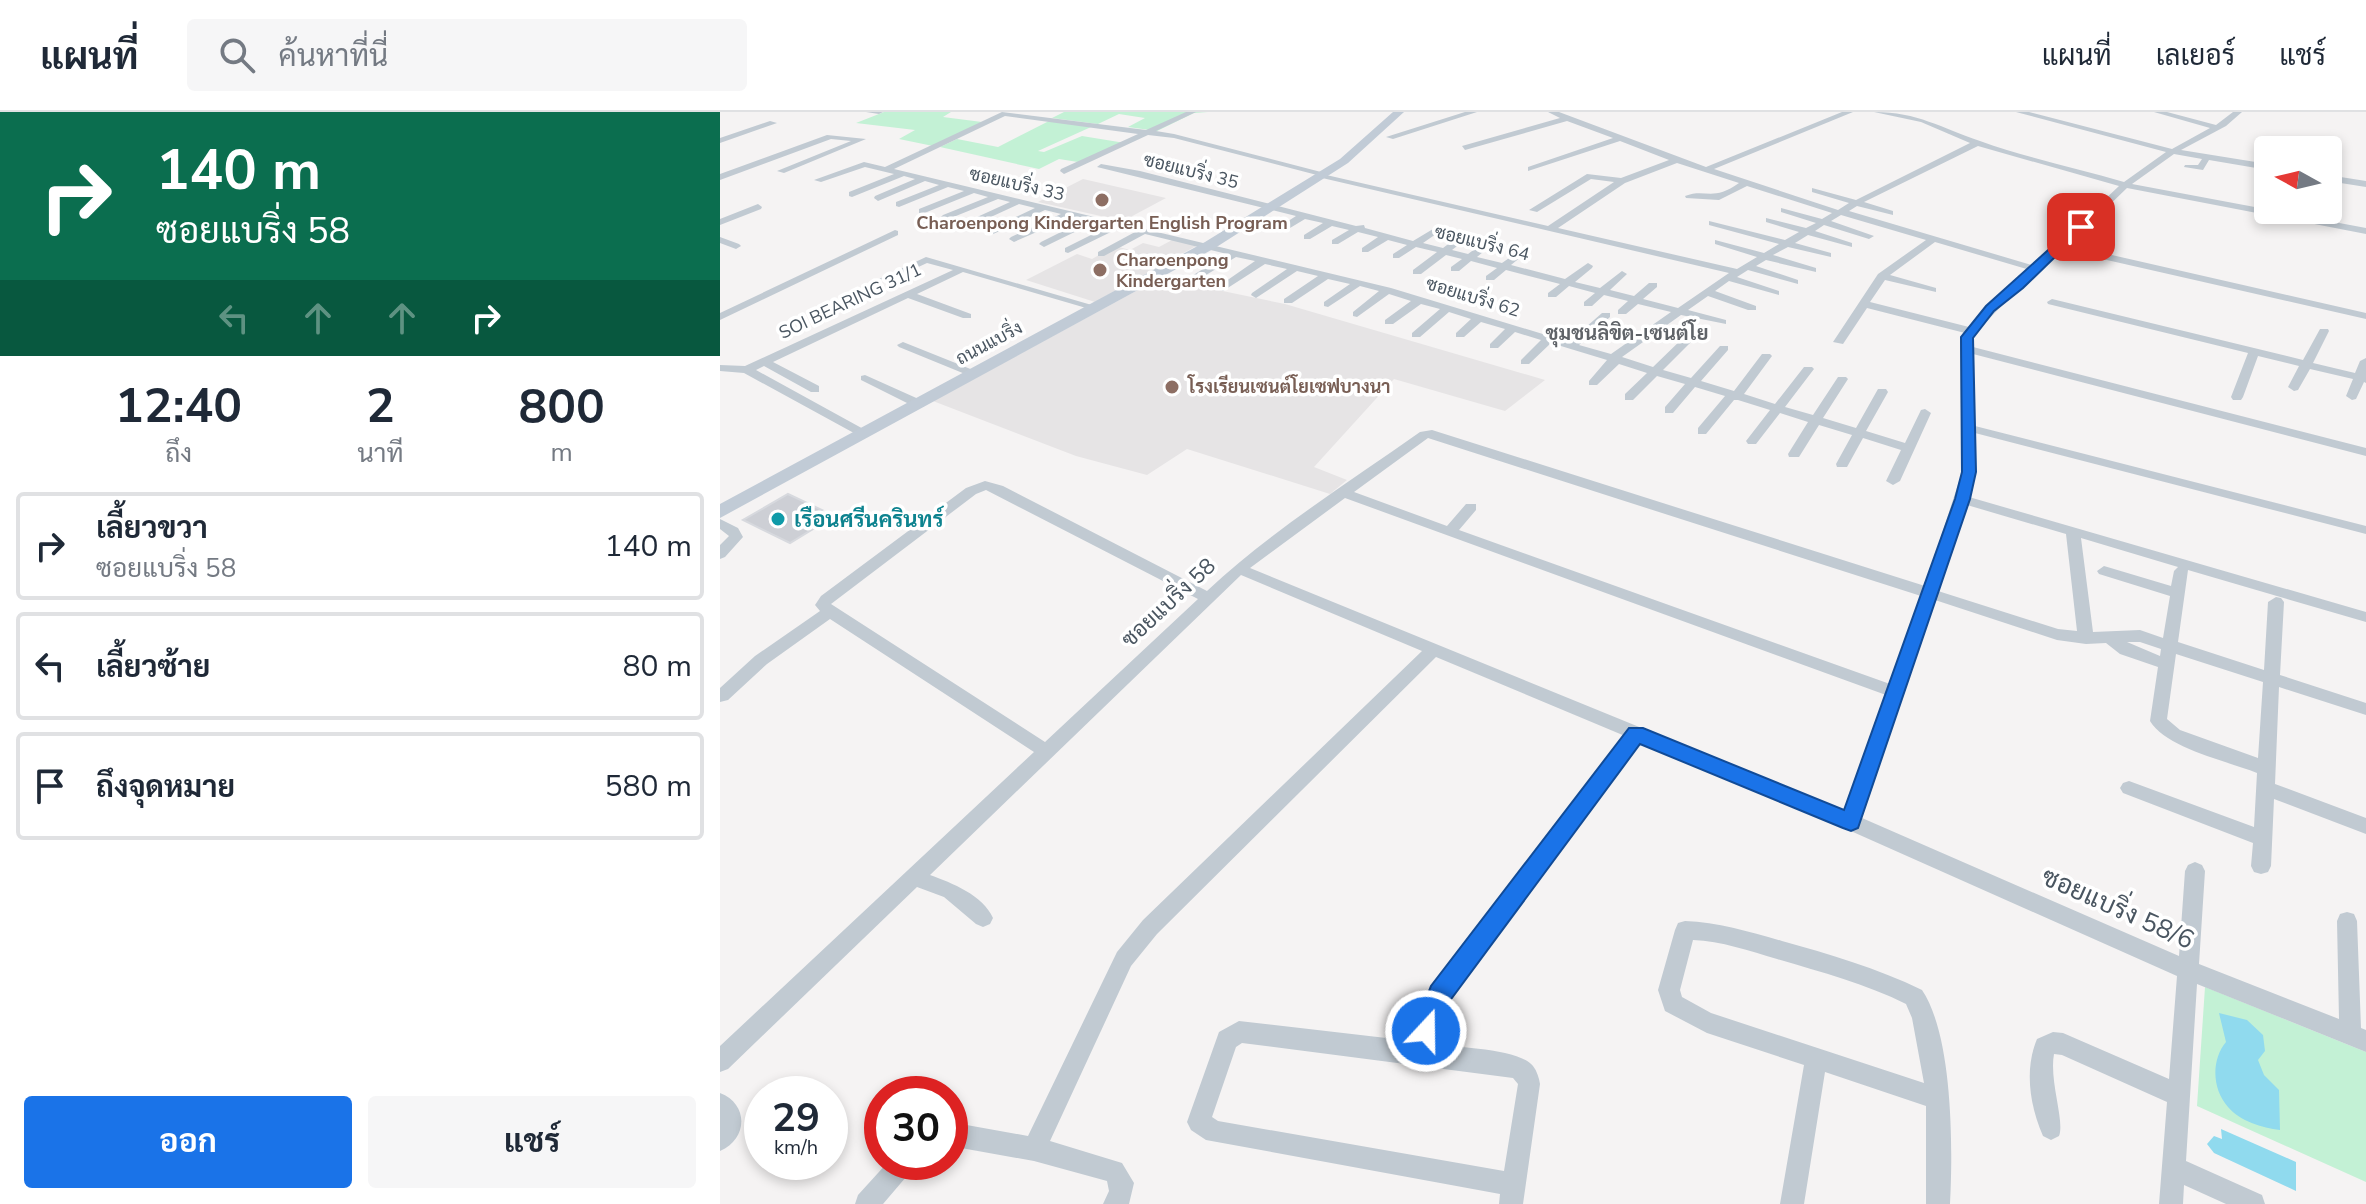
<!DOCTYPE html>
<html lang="th">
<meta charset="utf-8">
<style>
:root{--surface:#fff;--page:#f6f6f7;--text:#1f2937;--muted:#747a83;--line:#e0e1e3;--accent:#1a73e8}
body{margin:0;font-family:"Nunito Sans",Sarabun,sans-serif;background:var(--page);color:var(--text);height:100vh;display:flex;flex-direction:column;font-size:30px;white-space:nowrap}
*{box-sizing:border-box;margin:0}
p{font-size:26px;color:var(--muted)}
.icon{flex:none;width:44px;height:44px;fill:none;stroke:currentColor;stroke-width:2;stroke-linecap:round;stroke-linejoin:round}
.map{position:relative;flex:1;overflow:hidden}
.drawer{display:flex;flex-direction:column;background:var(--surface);width:720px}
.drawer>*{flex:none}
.guide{background:#0b6e4f;color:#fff;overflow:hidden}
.needle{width:52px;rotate:278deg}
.controls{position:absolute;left:1534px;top:24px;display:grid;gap:16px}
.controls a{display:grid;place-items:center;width:88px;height:88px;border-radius:8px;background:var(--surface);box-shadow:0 4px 12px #0003;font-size:40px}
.speed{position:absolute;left:24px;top:964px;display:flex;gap:16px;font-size:40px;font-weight:700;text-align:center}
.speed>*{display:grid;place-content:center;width:104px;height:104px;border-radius:50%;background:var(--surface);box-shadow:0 4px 12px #0003;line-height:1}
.speed small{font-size:20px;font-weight:400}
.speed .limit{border:12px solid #d22;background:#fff;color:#111}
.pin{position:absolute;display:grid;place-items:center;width:68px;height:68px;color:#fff;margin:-34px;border-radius:16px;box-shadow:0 4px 12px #0006}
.me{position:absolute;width:88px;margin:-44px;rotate:21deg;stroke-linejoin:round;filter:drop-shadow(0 0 6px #0008)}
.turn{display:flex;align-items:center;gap:28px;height:168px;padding:0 24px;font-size:36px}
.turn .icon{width:104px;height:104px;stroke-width:2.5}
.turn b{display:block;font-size:56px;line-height:68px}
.lanes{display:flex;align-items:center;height:76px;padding:0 24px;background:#0003;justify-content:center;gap:40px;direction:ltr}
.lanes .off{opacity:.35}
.eta{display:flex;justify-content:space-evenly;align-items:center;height:136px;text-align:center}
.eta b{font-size:48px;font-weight:700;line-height:56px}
.cta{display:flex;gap:16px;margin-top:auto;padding:16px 24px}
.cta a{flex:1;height:92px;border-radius:8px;background:var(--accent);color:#fff;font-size:32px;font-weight:700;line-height:92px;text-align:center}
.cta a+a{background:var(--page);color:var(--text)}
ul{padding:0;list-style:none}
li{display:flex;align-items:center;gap:24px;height:108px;margin:0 16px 12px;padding:0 8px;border:4px solid var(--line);border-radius:8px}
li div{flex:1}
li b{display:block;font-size:30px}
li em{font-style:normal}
header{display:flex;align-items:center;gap:48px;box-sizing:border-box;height:112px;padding:0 40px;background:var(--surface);border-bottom:2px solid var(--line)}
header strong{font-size:38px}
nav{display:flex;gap:44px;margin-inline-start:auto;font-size:28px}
.search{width:560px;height:72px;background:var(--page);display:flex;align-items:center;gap:20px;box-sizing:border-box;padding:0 28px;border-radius:8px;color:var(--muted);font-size:30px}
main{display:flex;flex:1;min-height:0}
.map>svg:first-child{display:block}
</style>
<header>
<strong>แผนที่</strong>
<div class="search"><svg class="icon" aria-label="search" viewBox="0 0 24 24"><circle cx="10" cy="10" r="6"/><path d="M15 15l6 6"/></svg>ค้นหาที่นี่</div>
<nav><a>แผนที่</a><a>เลเยอร์</a><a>แชร์</a></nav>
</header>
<main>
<section class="drawer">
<div class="guide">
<div class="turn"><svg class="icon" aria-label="right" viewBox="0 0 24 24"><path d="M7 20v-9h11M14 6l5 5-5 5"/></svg><div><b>140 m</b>ซอยแบริ่ง 58</div></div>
<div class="lanes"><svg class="icon off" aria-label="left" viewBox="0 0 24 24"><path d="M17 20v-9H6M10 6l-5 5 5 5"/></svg><svg class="icon off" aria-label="ahead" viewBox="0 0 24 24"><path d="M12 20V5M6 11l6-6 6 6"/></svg><svg class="icon off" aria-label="ahead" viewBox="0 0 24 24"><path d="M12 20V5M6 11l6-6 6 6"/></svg><svg class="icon" aria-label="right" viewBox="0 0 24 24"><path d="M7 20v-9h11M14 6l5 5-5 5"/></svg></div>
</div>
<div class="eta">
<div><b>12:40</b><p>ถึง</p></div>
<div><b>2</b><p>นาที</p></div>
<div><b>800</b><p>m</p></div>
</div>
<ul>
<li><svg class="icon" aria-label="right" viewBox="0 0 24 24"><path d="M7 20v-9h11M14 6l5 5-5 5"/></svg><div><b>เลี้ยวขวา</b><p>ซอยแบริ่ง 58</p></div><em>140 m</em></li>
<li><svg class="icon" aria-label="left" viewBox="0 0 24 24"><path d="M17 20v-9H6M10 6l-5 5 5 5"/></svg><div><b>เลี้ยวซ้าย</b></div><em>80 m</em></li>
<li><svg class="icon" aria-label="arrive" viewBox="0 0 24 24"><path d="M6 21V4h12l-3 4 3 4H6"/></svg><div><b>ถึงจุดหมาย</b></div><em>580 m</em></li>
</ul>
<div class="cta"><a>ออก</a><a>แชร์</a></div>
</section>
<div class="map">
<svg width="1646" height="1092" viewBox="0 0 1646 1092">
<rect width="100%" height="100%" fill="#f5f3f3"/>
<!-- education -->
<path fill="#e6e4e5" d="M363,67L446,86L403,109L318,90Z
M454,127L478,133L375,190L306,168L357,142L372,147L395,134L410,138L423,131L439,135Z
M440,166L565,192L825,268L785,299L674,267L594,355L627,368L610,382L467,337L427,363L356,344L213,289Z"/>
<!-- green -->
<path fill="#c3f1d5" d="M164,0H231L223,5L262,10L213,34L179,27L195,18L136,11Z
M344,0H488L474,1L437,19L408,15L425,6L399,2L378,12L332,6Z
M329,9L371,15L318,39L324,40L362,24L405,31L358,50L339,47L319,57L220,35L237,27L278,35Z
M1485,875L1646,940V1070L1477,994Z"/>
<!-- water -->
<path fill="#90daee" d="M1499,901L1527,908L1543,923L1545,939L1538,948L1544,963L1559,978L1560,1018C1542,1016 1520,1009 1508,995C1492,977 1491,948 1506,930Z
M1501,1017L1576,1050V1079L1494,1041L1487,1032L1494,1024L1502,1027Z"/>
<!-- building -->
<path fill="#cdcfd5" stroke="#d7d9de" stroke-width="2" d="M68,382L102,398L88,406L101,412L70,431L23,408Z"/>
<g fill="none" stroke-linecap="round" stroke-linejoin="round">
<!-- street -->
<path fill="#c1cad2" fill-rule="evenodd" d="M146,0H163L159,2Z
M282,0L426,18L466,0H476L436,19L454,22L601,60L597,63L454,26L428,23L344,62L340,59L341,57L418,22L285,4L174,57L671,176L849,230L882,201H890V205L859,233L891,242L951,200L918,192L906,202H898V198L908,189L884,183L872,194H864V190L875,181L849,174L836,185H828V181L840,172L786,158L774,168H766V164L777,156L751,149L739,159H731V155L742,147L726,143L701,162H693V158L717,140L696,135L679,146H673V142L687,133L668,128L648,140H642V136L658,125L638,120L618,132H612V128L629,118L612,114L590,127H584V123L603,111L585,107L565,119H559V115L576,104L377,55L381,52L420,59L636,114L644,113L645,116L693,129L713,117L718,120L716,122L703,131L723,136L735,127H741V131L732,138L748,142L763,131H769V135L757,145L782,151L802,137L807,140L791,153L845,167L868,151L873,154L872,156L855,170L880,176L902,159L907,162L890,178L914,184L929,171H937V175L923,187L958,196L1009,161L598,65L602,62L828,114L894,70L871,67L817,100L809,98L867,62L901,66L949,48L900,29L808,59V55L893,26L847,9L745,38L742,34L840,6L828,0H839L986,55L1122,0H1133L994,57L1118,98L1129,91L1092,80V76L1136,88L1250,31L1201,10L1154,0C1198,0 1221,16 1260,29C1307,46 1356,56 1404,70L1446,40L1296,0H1309L1452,37L1490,16L1434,0H1447L1496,13L1513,0H1522L1506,14L1461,38L1548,52V58L1489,48L1483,58L1464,55L1465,53H1478L1482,47L1454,42L1412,72L1646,116V122L1407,76L1348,133L1646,201V207L1343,138C1312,167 1279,193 1253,225V235L1646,336V344L1253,242L1255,314L1646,414V422L1255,321L1256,360L1249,385L1646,500V510L1468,458L1458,530L1544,558L1548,490L1556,485L1561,486L1564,490L1560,563L1646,591V603L1559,575L1555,672L1646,706V722L1554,687L1551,754L1548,760L1541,762L1534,760L1531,754L1533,731L1403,681L1400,676L1403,671L1409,669L1534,715L1537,661C1507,649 1446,636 1430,609L1438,555L1400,542L1386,531L1366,532L1337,528L1215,488L1142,706L1459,844L1465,759L1468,753L1475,750L1482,753L1485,759L1479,852L1619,907L1617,809L1620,802L1627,800L1634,802L1637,809L1641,916L1646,918V940L1477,872L1466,1049L1542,1083L1545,1092H1506L1464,1073L1463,1092H1439L1447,990L1342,943L1334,942C1329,969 1345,1009 1339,1024L1331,1028L1323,1024C1310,994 1304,958 1317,927L1333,920L1343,921L1449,967L1457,864L1124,716L920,630L727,890L713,932C734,935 801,937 813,954C817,959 819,966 820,972L803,1092H779L780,1082L486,1028L471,1018L467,1010L499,920L519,909L692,929L701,897L711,876L905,624L716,545L437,822L411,854L330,1029L402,1051L414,1071L409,1092H383L389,1079L387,1069L314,1049L230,1034V1010L308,1024L397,840L423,808L702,539L521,463L210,763C232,771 263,783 273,806L270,812L263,815L256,812L224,785L197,775L8,957L0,960V934L314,640L110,507L47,552L8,588L0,590V576L35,544L100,499L95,493L101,484L246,376L265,369L283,374L487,479C551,419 628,371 700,320L712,318L1205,474L1242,360L1240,237L1241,225L1245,221L1147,196L1123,232L1113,230L1158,162L1206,128L1121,103L1111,109L1154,124L1149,127L1104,113L1095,119L1132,131V135L1088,123L1075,131L1111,141V145L1068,135L1053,143L1096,156V160L1046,148L1036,154L1078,168V172L1028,158L1017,165L1059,179V183L1009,169L995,179L1036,194V198H1028L988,184L968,198L1006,208V212L961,203L902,245L933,255L965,224H973V228L943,258L971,266L1000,234H1008V238L981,269L1014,279L1042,242H1050L1052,244L1024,282L1055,292L1084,255H1092L1094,257L1065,295L1093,303L1118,265H1126L1128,267L1103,306L1136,316L1158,277H1166L1168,280L1146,319L1185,331L1201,298L1205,297L1211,301L1180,369L1173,373L1166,369L1181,338L1143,326L1127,355H1117L1116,352L1132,323L1099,313L1079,345H1069L1068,342L1088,310L1060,301L1036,332H1028L1026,329L1050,298L1018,288H1014L986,322H978V316L1005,284L975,275L953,301H945V295L965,272L937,264L913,288H905V282L927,261L899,252L877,273H869V269L887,248L831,231L809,252H801V248L821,228L795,220L778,236H770V232L785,217L761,210L744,225H736V221L751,207L729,200L700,225H692V221L720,197L701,192L673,212H665V208L691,189L669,182L637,205L633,204V200L659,179L640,174L608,195L604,194V190L630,172L608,167L572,191H564V187L598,164L577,159L536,186L531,183L532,181L567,157L545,152L503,179L498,176L499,174L535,149L516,145L471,172L467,171V167L507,142L425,122L384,144H378V140L415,120L399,116L348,141L345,140V136L389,114L375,110L324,135L319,132L321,130L365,108L351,105L294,130L289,127L291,125L341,102L325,98L271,123L266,120L268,118L315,96L299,92L247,116L242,113L244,111L290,90L278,87L226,108L221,105L223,103L268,85L254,81L202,102L199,101V97L244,79L228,75L179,95L176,94V90L219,73L205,69L158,89L154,86L155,84L195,67L184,64L132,85L129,84V80L174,62L145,55L101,70L94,68L144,50L165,55ZM1258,34L1399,74L1380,92L1347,83V87L1376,96L1315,154L1129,99L1137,94L1173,103V99L1144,90ZM957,51L1019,71C993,90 985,76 965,84L966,86L999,88L1027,74L1112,101L1102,107L1061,96V100L1096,111L1086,116L1046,106V110L1079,120L1065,128L989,109V113L1059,132L1044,141L995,128V132L1037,145L1017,157L838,116L905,71ZM1215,130L1310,158L1266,195L1249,215L1150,190L1165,168L1216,180V176L1170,163ZM708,326L1201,484L1170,572L739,418L756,398V392H746L727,414L634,380ZM266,378L478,487L325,630L111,492L256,382ZM625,386L1166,583L1125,699L530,456ZM1247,393L1346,422L1357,519L1338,517L1218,479ZM1361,426L1458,455L1454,459L1451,474L1384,454L1377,459L1379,462L1450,484L1443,526L1420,518L1373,520ZM1407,530H1420L1441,537L1440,544ZM1456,542L1543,570L1538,646L1460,618L1447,607ZM522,931L793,966L798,972L784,1059L498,1009L492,1005L516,935Z
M745,0H757L673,27L666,25Z
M50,9L57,11L0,31V26Z
M107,23L146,27L64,61L57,59L131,29L111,27L0,68V62Z
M1608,63L1646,69V75L1608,69Z
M38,92L42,95L41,97L0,113V107Z
M175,118L178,119V123L0,208V201Z
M0,125L19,132L21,134L16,137L0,131Z
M206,145L382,196L373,198L243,160L197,182L251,202V206H243L188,186L53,250L99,274V280H91L44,254L36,258L147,319V325L143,326L24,261L0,259V253L25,254L233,158L207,151L168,169L159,167Z
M1332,187L1583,248L1600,217H1608L1609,219L1593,251L1635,261L1640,249L1646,246V271L1644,270L1636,287L1632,288L1626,284L1633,267L1590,257L1578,278L1574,279L1568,275L1579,254L1538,244L1523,285L1521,288H1513L1511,285L1528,241L1328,192L1327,190Z
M183,230L258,260L260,262L250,264L179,235L177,233Z
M145,263L203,289L205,292L203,295H195L141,268V264Z
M0,407L18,416L23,425L5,445L0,447V433L9,424L0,417Z
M965,809C998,810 1030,820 1062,829C1109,842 1157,856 1202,878C1233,924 1233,1036 1230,1092H1206V994L1105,960L1084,1092H1060L1084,953L987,921L945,899L938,878L955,818L958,811ZM973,828C1001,829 1030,839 1057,847C1101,860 1146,872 1186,892L1192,906L1204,971L991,901L962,885L960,878Z
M0,981C29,992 28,1027 0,1039Z
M168,1050H196L192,1058L163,1092H135L138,1083Z"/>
<!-- secondary -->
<path fill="#c1cbd6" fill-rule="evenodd" d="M673,0H684L628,51L495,136L0,406V392L485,130L620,47Z"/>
</g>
<!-- route -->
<path fill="#1a73e8" stroke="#114b97" stroke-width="2" d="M1357,112L1366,115L1303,176L1274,199L1253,226L1256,360L1250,387L1138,716L1131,719L1123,716L920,632L729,890L714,927L706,931L697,927L693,919L711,874L909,616H923L1124,698L1235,387L1242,360L1241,225L1266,194Z"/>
<!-- markers -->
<g fill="#8d6e63" stroke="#fff" stroke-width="3">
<circle cx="382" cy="88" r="8"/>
<circle cx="380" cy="158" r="8"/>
<circle cx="452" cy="275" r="8"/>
</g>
<circle fill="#0f9aa8" stroke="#fff" stroke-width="3" cx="58" cy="407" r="8"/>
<g text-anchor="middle" stroke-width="7" stroke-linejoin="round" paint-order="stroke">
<!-- far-street labels -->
<g font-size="18" fill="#4a5661" stroke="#fff">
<text transform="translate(471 59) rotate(14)" y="6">ซอยแบริ่ง 35</text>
<text transform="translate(297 72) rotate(13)" y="6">ซอยแบริ่ง 33</text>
<text transform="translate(762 131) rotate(14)" y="6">ซอยแบริ่ง 64</text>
<text transform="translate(753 185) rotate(17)" y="6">ซอยแบริ่ง 62</text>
<text transform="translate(130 189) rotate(-25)" y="6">SOI BEARING 31/1</text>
<text transform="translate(269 231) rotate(-28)" y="6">ถนนแบริ่ง</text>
</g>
<!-- far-education labels -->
<g font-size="18" font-weight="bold" fill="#785e54" stroke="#fff" text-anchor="start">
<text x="382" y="117" text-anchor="middle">Charoenpong Kindergarten English Program</text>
<text x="396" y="154">Charoenpong<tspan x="396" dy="21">Kindergarten</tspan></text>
<text x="468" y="281">โรงเรียนเซนต์โยเซฟบางนา</text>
</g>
<!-- far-neighbourhood labels -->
<g font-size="20" font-weight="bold" fill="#5f6368" stroke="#fff">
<text x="907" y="228">ชุมชนลิขิต-เซนต์โย</text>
</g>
<!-- culture labels -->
<g font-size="22" font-weight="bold" fill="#0d838f" stroke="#fff" text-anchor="start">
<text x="74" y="415">เรือนศรีนครินทร์</text>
</g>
<!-- street labels -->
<g font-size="22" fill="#4a5661" stroke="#fff">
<text transform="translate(448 490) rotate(-43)" y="8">ซอยแบริ่ง 58</text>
</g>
<!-- near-street labels -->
<g font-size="26" fill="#4a5661" stroke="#fff">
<text transform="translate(1398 796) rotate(24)" y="9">ซอยแบริ่ง 58/6</text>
</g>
</g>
</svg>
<div class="controls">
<a><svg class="needle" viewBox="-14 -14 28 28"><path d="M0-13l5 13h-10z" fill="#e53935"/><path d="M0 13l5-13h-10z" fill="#747a83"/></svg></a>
</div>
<div class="speed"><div>29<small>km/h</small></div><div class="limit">30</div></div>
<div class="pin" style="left:1361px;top:115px;background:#d93025"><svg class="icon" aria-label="arrive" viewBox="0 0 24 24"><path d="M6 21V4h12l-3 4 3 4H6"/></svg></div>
<svg class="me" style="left:706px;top:919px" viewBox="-20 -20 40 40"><circle r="17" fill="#1a73e8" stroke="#fff" stroke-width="3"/><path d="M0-11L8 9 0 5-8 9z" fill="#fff"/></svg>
</div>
</main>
